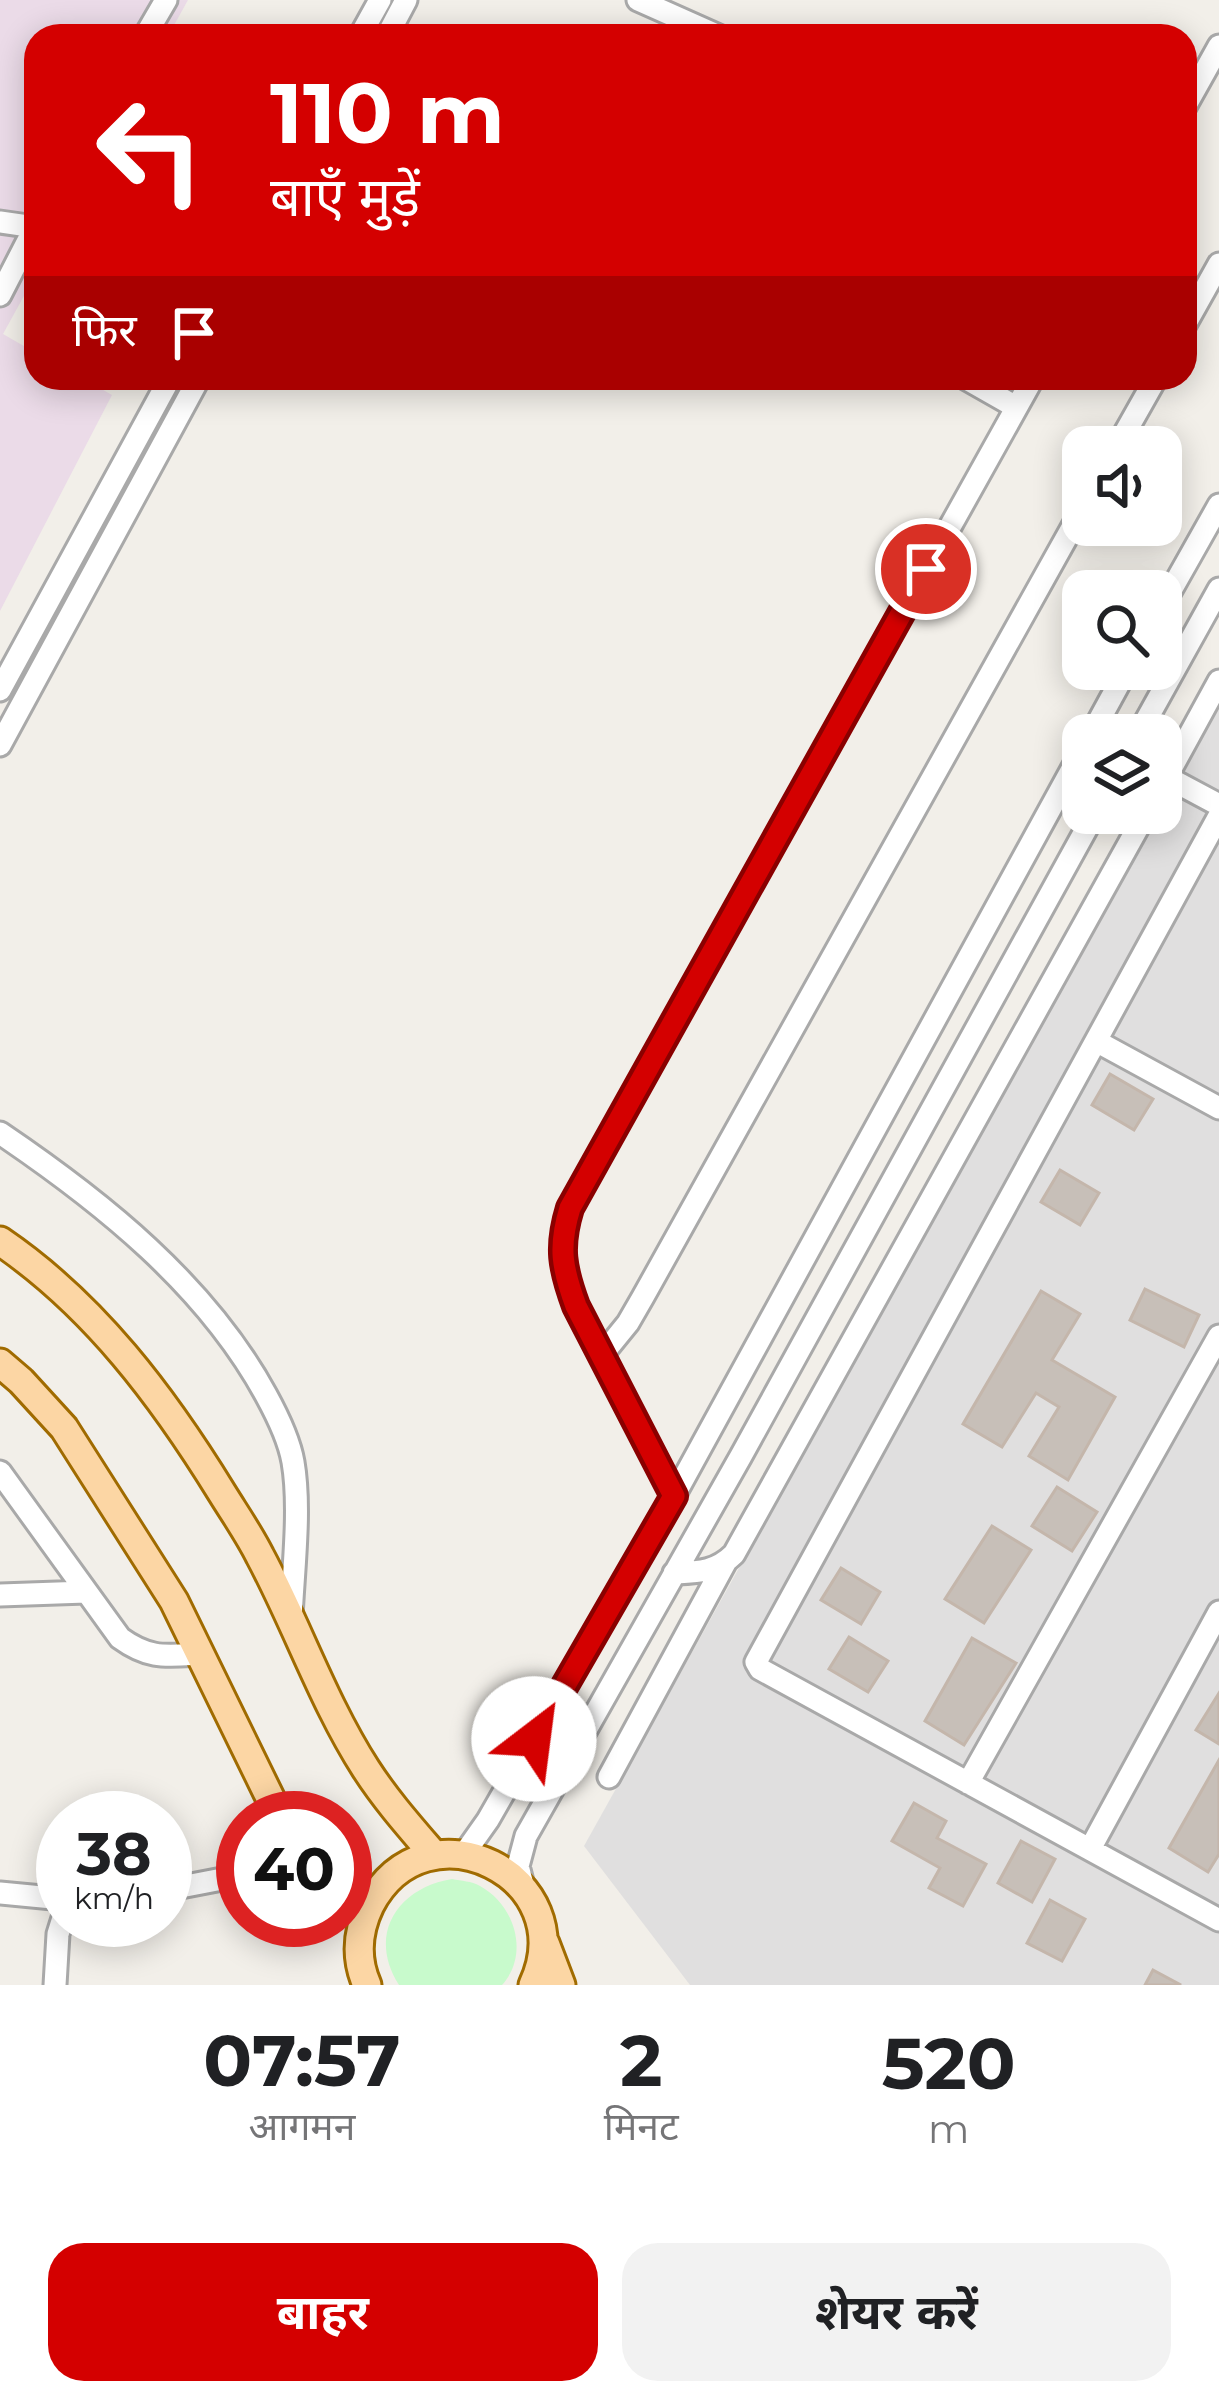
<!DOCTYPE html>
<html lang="hi">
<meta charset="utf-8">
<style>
:root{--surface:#fff;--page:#f2f2f2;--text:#202124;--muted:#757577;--accent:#d40000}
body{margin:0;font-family:Montserrat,"Noto Sans Devanagari",sans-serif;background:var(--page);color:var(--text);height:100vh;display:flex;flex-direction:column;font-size:45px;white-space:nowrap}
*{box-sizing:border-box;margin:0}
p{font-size:39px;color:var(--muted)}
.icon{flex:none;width:66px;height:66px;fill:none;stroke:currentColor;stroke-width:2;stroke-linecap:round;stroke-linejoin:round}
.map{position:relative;height:1985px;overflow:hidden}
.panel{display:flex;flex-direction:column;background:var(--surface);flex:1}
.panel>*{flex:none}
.banner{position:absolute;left:24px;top:24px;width:1173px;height:366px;border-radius:36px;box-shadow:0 6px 30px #0003;background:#d40000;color:#fff;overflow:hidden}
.buttons{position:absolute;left:1062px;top:426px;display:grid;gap:24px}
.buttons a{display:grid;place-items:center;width:120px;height:120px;border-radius:24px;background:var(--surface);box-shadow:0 6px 30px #0003;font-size:60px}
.speed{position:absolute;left:36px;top:1791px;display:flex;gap:24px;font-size:60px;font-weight:700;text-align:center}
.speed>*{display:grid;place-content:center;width:156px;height:156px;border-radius:50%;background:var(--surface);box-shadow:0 6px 30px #0003;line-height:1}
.speed small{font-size:30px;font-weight:400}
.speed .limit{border:18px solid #d22;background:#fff;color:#111}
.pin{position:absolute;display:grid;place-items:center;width:102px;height:102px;color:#fff;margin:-51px;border:6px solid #fff;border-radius:50%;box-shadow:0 3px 12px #0007}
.me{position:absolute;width:132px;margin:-66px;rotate:30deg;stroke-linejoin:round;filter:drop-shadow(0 0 9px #0008)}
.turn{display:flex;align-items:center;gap:42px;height:252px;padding:0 48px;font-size:54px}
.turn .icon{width:156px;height:156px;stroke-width:2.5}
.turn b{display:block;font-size:84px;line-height:102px}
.then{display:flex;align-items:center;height:114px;padding:0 48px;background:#0003;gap:24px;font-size:45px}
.eta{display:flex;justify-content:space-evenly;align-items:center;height:204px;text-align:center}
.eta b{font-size:72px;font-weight:700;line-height:84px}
.primary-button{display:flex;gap:24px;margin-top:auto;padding:24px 48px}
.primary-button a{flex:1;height:138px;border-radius:36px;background:var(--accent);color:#fff;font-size:48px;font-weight:700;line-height:138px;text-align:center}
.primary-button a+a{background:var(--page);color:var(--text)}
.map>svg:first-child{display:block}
</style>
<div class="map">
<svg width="1219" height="1985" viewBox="0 0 1219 1985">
<rect width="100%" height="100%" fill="#f2efe9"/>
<!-- residential -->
<path fill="#e0dfdf" d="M1219,707V1985H690L584,1846Z"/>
<!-- industrial -->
<path fill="#ebdbe8" d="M0,0H188L168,36H36V274L3,334L36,353V378H82L112,395L0,611Z"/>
<!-- park -->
<path fill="#c8facc" d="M452,1879C462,1881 471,1881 480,1886C515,1905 530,1954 502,1985H399C367,1935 397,1888 452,1879Z"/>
<!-- building -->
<path fill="#c7bfb8" stroke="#c4b6ab" stroke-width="3" d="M1110,1074L1153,1099L1134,1130L1092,1105Z
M1060,1170L1099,1193L1080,1225L1041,1202Z
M1145,1289L1199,1315L1184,1347L1130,1320Z
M1041,1291L1080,1314L1052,1360L1115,1397L1068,1480L1029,1456L1059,1407L1036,1393L1002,1447L963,1424Z
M1057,1487L1097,1512L1072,1551L1032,1526Z
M992,1526L1031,1550L984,1623L945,1599Z
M841,1568L880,1592L861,1624L821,1600Z
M849,1637L888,1661L868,1692L829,1669Z
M972,1638L1016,1663L964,1745L925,1721Z
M1219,1693V1744L1196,1730Z
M1219,1760V1854L1208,1872L1169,1848Z
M914,1803L946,1821L937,1838L986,1864L963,1906L929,1888L940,1868L892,1841Z
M1021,1841L1055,1859L1032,1902L998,1883Z
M1050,1900L1085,1919L1062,1961L1027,1943Z
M1153,1970L1181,1985H1145Z"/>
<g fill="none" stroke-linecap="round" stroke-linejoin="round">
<!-- minor casing -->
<g stroke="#a9a9a9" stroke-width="27">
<path id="minor" d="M638,0L719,36
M145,36L166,0
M360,36L380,0
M387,36L406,0
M1185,107L1219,46
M0,222L35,227
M0,295L36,225
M1185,325L1219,264
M965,378L1016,407
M1117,447L1156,378
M1161,608L1219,505
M0,690L170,378
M1091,735L1127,669
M1138,735L1219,589
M0,745L199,378
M1161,774L1219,805
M1161,787L1219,681
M1219,816L756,1662L760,1669L1219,1920
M1096,1041L1219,1108
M0,1133C102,1202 206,1285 266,1395C277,1415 289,1439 293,1462C301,1508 293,1571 291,1618
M602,1355L628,1323L643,1297L1083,508
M0,1472L120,1638C149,1659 165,1656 199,1654
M674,1496L576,1306C562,1268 558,1247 570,1208L1033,378
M674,1573C699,1572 716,1572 734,1554L1146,813
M0,1595L86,1592
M609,1777L725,1563
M968,1783L1219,1336
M1090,1849L1219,1612
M464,1854L488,1820L674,1496L1083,749
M524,1889L518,1866L526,1836L741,1456L1095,813
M165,1890L243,1875
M0,1893L63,1899
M55,1985L58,1934L63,1918"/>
</g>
<!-- major casing -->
<g stroke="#a06b00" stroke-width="33">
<path id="major" d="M0,1241C94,1305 163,1397 222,1493C235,1514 249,1534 260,1556C297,1625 323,1702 366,1769C386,1800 410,1827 434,1855
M0,1363L21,1381L64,1428L174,1601L280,1818
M545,1943L561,1985
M367,1985C355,1958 357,1932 370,1905C426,1798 584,1877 533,1985"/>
</g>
<!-- minor -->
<use href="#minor" stroke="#fff" stroke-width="21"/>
<!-- major -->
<use href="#major" stroke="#fcd6a4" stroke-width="27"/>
</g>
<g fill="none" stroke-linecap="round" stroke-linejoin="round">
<!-- route casing -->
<g stroke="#8a0000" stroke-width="30">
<path id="route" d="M534,1739L674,1496L576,1306C562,1268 558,1247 570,1208L926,569"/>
</g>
<!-- route -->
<use href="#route" stroke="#d40000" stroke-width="21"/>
</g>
</svg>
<div class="buttons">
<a><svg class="icon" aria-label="sound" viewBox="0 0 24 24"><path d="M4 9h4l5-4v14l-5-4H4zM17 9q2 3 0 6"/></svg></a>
<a><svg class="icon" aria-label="search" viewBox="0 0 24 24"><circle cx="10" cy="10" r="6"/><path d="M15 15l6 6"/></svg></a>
<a><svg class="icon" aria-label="layers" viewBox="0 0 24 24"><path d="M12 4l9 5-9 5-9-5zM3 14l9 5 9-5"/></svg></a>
</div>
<div class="speed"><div>38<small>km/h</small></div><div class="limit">40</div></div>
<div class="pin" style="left:926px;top:569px;background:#d93025"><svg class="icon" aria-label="arrive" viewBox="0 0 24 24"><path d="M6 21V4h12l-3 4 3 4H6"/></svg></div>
<svg class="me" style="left:534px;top:1739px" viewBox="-20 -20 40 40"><circle r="19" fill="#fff"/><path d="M0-13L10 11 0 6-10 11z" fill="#d40000"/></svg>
<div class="banner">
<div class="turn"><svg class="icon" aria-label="left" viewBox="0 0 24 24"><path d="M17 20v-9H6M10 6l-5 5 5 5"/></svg><div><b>110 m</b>बाएँ मुड़ें</div></div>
<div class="then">फिर<svg class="icon" aria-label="arrive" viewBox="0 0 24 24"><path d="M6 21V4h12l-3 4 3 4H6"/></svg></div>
</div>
</div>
<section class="panel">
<div class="eta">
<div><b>07:57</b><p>आगमन</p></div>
<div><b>2</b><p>मिनट</p></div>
<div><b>520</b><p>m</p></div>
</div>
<div class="primary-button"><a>बाहर</a><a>शेयर करें</a></div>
</section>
